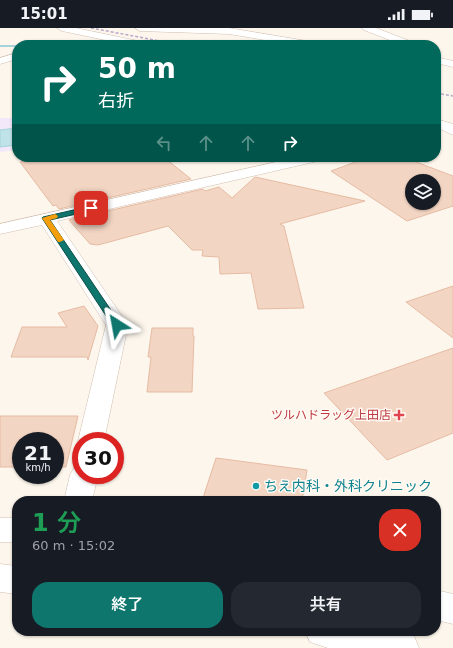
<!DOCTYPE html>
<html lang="ja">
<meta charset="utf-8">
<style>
:root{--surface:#171b24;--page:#242831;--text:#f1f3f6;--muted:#9ea1a6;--accent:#0f766e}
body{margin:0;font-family:"DejaVu Sans","Noto Sans JP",sans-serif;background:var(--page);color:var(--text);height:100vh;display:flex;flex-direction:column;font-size:15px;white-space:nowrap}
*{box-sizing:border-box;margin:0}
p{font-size:13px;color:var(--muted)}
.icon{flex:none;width:22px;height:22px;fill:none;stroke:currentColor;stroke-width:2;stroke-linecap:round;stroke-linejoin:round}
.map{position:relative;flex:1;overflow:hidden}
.details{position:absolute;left:12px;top:468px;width:429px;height:140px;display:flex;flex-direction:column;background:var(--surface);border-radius:16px;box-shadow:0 1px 3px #0004}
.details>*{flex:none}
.banner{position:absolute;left:12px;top:12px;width:429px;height:122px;border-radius:16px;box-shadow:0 1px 3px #0004;background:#00695c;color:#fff;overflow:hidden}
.fabs{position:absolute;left:405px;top:146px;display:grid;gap:8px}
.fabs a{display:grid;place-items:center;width:36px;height:36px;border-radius:50%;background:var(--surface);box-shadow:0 1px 3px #0004;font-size:20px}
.speed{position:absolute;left:12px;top:404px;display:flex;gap:8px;font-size:20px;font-weight:700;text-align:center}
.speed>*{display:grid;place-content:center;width:52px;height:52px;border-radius:50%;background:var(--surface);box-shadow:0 1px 3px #0004;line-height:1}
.speed small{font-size:10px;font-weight:400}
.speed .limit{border:6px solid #d22;background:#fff;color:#111}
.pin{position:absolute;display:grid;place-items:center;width:34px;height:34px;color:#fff;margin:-17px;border-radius:8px;box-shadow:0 2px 6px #0006}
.me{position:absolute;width:44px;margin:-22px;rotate:326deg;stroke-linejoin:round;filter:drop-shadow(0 0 3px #0008)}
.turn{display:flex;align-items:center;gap:14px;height:84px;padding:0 20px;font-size:18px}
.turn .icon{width:52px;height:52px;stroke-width:2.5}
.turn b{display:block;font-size:28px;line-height:34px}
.lanes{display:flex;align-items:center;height:38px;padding:0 20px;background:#0003;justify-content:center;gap:20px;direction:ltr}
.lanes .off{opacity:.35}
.round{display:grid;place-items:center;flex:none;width:42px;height:42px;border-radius:16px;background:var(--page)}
.overview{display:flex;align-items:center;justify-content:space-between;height:68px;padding:0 20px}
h1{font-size:24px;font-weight:600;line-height:30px;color:#1e9e55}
.action{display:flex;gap:8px;margin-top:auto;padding:8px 20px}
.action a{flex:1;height:46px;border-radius:16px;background:var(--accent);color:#fff;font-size:16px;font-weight:600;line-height:46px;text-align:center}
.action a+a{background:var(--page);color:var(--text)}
.status{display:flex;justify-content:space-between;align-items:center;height:28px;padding:0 20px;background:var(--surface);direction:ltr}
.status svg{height:11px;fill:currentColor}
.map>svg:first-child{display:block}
</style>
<div class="status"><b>15:01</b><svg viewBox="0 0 49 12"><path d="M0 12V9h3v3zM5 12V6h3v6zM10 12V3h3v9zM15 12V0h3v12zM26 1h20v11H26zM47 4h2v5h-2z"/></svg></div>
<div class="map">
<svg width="453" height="620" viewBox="0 0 453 620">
<rect width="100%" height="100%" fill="#fdf6ec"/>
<!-- education -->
<path fill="#f3e8fa" d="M0,90H17V122L0,124Z"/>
<!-- water -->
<path fill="#bfe3e8" stroke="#a5d3da" d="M17,100V117L0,119V102Z"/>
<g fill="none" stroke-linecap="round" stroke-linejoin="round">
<!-- stream -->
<path fill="#a5d3da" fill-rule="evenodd" d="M0,17H19H17V19H0Z"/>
</g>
<!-- building -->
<path fill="#f3d5c3" stroke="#e6bba3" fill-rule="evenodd" d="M47,129H106L111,134L135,129H154L158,132L166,131L191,151L59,181L56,177L53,178L20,134Z
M369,129H403L453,148V178L407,193L331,143ZM412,153H434V175H412Z
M255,149L365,173L280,196L284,198L304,280L258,281L251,245L220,246L219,229L202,228L203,222H192L168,198L98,217L90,216L69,192L203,161L205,163L219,159L232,170Z
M453,258V310L406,274Z
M84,278L98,298L88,332L87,329H11L22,299H67L58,285Z
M152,300H193V308H194L192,364H147L151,329H148Z
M453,320V405L387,432L324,365Z
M0,388H78L66,439H55V413H21V439H0Z
M216,430L307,442L302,473H202Z"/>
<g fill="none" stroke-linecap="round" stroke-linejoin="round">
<!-- minor casing -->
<g stroke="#d1beb0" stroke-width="1">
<path id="minor" d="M57,0H76L143,14L148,17H129L62,3Z
M135,0H229L313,14L318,17H295L229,6L140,3Z
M362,0H376L415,15L416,17H402L364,2Z
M17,25V31L0,36V30Z
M436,91L453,96V107L436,99Z
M298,129H325L323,132L318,133L57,193L128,297L104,413H81V418L78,413L106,297L42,197L0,206V196Z
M81,438V447H98L92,473H64L70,447L74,440Z"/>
</g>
<!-- tertiary casing -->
<g stroke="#d1beb0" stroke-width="1">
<path id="tertiary" d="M0,490H17V514H0Z
M0,536L17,538V566L0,564Z
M436,562L453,566V596L436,592Z
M305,603H399L414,608L419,620H328L310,614Z"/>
</g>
<!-- secondary casing -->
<g stroke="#d6c0b0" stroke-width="1">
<path id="secondary" d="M436,29L453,33V39L436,35Z"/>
</g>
<!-- minor -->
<use href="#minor" fill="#fff" fill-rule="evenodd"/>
<!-- tertiary -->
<use href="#tertiary" fill="#fff" fill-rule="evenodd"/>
<!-- secondary -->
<use href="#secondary" fill="#fff" fill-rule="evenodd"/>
<!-- rail -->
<path stroke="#b9a8c9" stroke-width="1.5" stroke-dasharray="3 2" stroke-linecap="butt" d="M91,0L181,17
M436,65L453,68"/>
</g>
<!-- route -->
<path fill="#0f766e" stroke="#0a4d48" d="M91,178L94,179V182L50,192L121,297L117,300L112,297L42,190L43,189Z"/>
<!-- slow -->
<path fill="#f59e0b" d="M55,186L58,188L57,190L50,192L64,212L60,214H58L42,190Z"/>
<!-- markers -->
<path fill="#e0444e" stroke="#fffaf3" stroke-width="1.5" d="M397 381h4v4h4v4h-4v4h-4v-4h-4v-4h4z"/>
<circle fill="#0f9aa8" stroke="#fffaf3" stroke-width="1.5" cx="256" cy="458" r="4"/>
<g text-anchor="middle" stroke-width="3" stroke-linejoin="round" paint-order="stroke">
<!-- health labels -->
<g font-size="12" fill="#be3a42" stroke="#fffaf3" text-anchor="end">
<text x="391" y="391">ツルハドラッグ上田店</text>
</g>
<!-- near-culture labels -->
<g font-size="14" fill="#0d838f" stroke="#fffaf3" text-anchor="start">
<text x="264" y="463">ちえ内科・外科クリニック</text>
</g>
</g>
</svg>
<div class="fabs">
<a><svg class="icon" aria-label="layers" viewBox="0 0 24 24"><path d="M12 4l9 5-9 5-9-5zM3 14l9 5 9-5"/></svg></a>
</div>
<div class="speed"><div>21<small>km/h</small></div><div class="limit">30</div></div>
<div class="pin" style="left:91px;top:180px;background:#d93025"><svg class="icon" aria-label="arrive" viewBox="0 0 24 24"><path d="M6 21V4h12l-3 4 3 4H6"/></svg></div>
<svg class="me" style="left:117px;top:297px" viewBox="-20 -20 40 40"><path d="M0-17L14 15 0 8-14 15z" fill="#0f766e" stroke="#fff" stroke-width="4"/></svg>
<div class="banner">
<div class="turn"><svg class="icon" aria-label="right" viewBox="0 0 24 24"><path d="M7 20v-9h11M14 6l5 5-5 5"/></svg><div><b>50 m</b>右折</div></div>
<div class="lanes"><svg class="icon off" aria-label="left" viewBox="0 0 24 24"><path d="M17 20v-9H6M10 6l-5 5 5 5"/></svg><svg class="icon off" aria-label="ahead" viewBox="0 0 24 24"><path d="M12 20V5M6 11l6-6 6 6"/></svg><svg class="icon off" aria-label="ahead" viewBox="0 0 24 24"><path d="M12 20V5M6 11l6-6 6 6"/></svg><svg class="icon" aria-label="right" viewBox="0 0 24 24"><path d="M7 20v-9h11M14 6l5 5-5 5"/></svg></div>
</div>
<section class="details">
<div class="overview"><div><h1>1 分</h1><p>60 m · 15:02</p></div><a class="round" style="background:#d93025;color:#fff"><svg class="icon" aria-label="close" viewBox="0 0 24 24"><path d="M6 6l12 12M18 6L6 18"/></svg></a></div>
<div class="action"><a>終了</a><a>共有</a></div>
</section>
</div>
